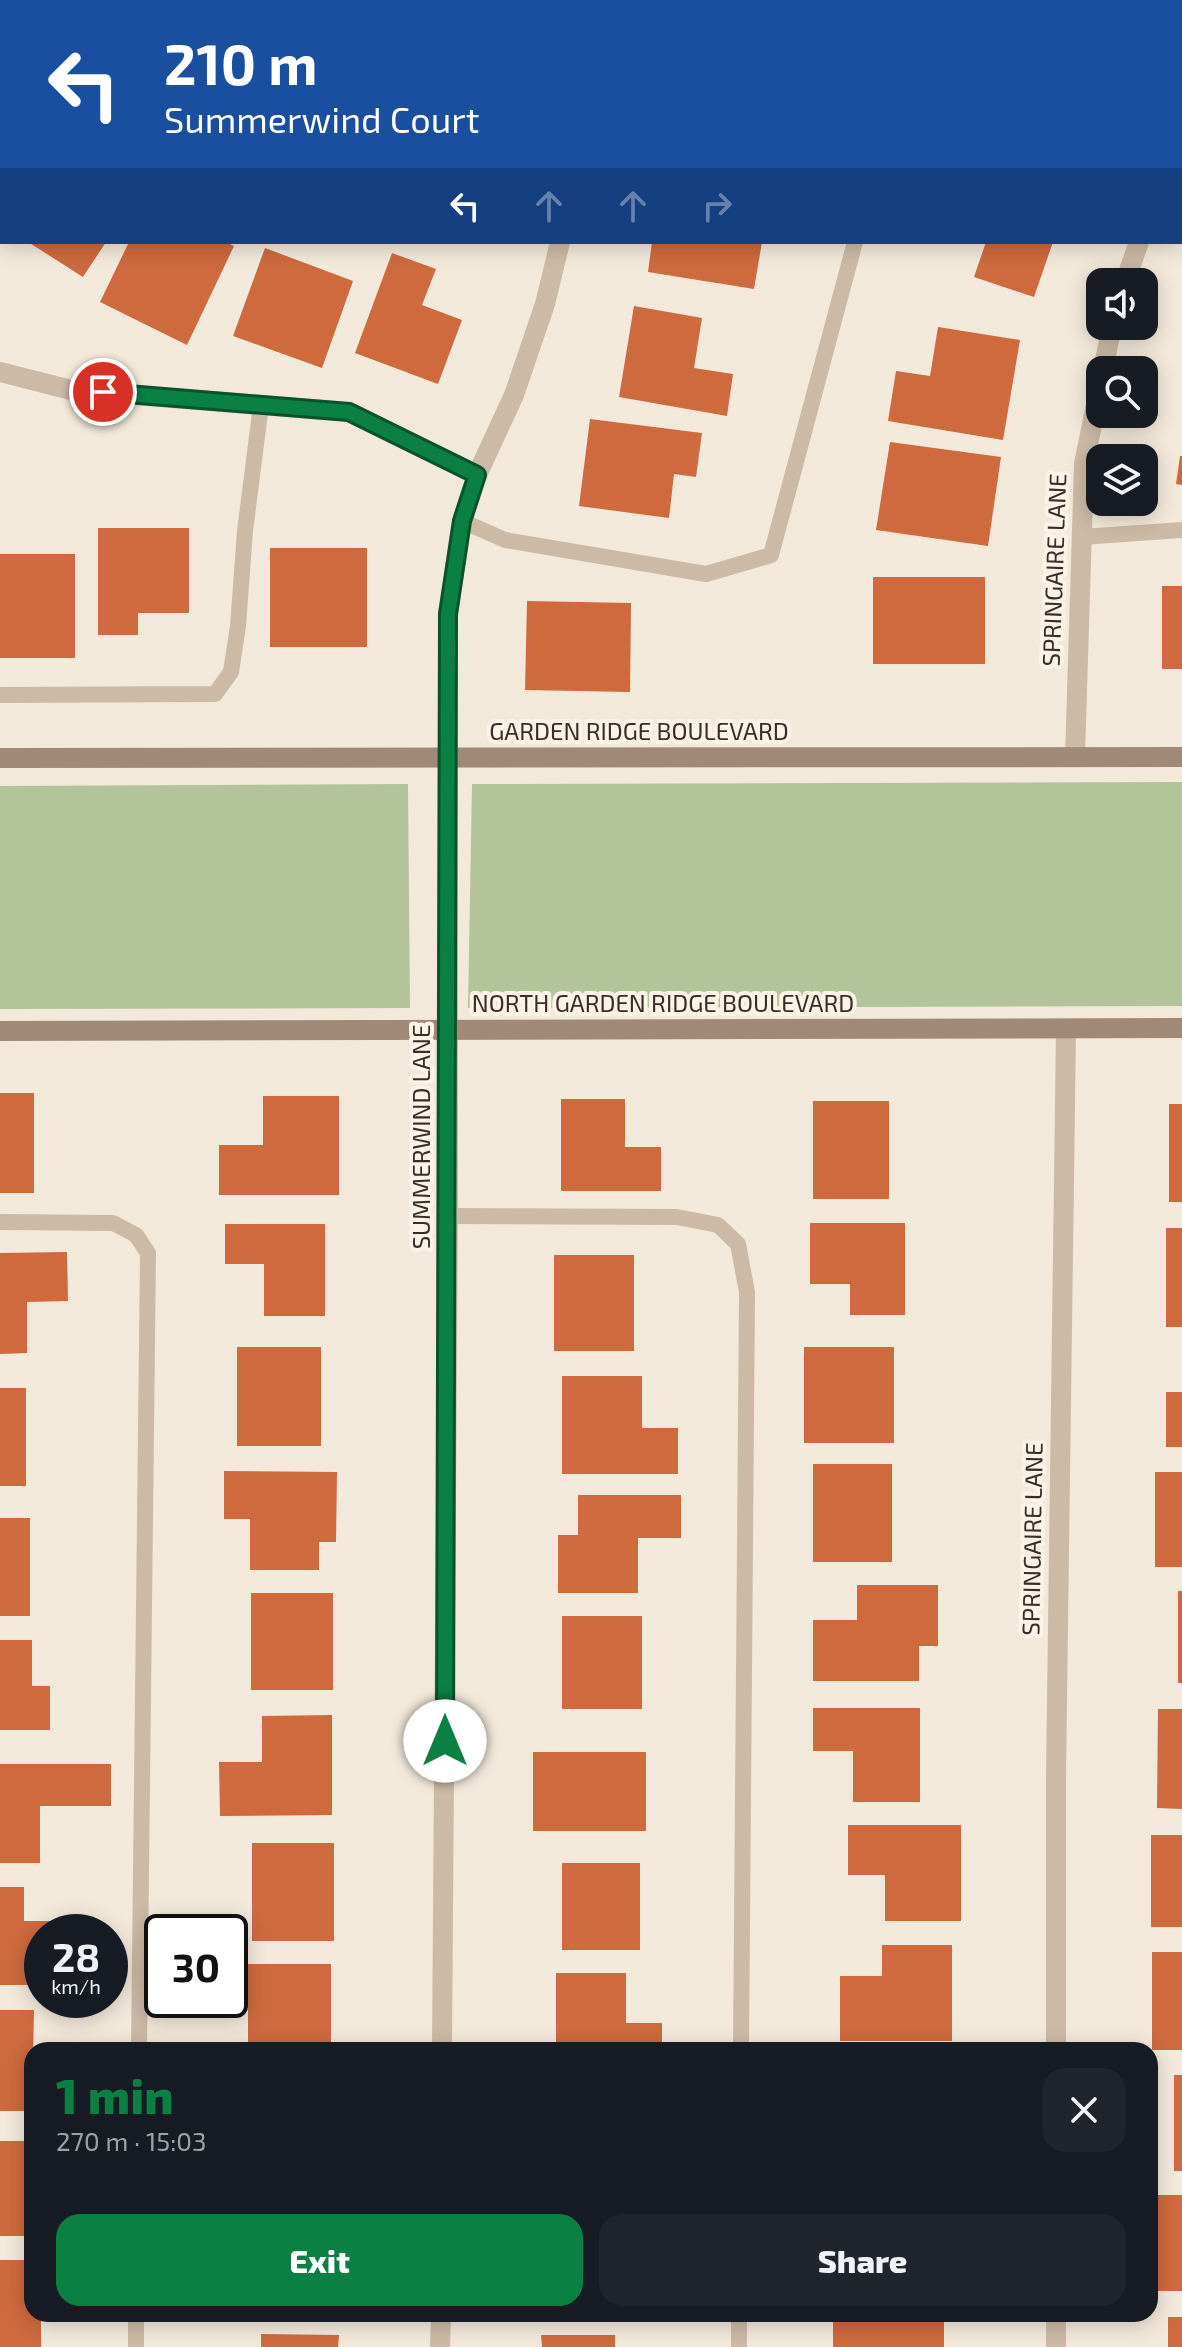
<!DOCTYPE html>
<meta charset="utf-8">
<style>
:root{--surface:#171b24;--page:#20242c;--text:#f1f3f6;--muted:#9ea1a6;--accent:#0b8043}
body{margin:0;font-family:"Exo 2",sans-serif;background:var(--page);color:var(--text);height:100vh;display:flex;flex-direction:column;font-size:30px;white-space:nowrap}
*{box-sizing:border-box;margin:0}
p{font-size:26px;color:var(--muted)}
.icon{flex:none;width:44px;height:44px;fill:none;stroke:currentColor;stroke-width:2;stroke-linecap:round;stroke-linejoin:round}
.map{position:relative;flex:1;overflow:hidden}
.panel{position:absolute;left:24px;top:2042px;width:1134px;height:280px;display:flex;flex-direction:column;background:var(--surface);border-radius:24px;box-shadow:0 4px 20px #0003}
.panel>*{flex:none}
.banner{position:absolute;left:0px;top:0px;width:1182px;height:244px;box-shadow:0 4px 20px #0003;background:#1a4fa0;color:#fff;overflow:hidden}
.tools{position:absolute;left:1086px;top:268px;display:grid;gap:16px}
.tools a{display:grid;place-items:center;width:72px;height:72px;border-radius:16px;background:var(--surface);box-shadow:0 4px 20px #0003;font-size:40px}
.speed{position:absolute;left:24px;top:1914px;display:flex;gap:16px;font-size:40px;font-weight:700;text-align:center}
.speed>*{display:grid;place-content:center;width:104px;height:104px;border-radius:50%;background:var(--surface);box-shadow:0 4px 20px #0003;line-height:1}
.speed small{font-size:20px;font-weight:400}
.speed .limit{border:4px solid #111;border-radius:12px;background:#fff;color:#111}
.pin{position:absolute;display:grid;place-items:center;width:68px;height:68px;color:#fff;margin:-34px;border:4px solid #fff;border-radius:50%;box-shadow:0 2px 8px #0007}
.me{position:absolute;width:88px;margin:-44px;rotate:0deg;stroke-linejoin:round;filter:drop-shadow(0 0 6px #0008)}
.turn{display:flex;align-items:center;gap:28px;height:168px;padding:0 32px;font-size:36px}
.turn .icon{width:104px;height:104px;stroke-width:2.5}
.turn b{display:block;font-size:56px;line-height:68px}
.lanes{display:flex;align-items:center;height:76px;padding:0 32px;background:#0003;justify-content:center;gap:40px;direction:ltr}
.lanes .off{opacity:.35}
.round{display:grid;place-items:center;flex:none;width:84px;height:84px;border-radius:24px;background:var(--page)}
.summary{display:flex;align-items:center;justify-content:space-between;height:136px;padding:0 32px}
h1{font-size:48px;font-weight:800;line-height:60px;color:var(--accent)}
.cta{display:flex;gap:16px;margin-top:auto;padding:16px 32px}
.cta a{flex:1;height:92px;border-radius:24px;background:var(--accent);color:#fff;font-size:32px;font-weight:800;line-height:92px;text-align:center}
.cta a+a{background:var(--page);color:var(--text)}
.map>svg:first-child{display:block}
</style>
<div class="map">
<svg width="1182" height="2347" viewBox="0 0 1182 2347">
<rect width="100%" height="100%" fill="#f3e9db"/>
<!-- green -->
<path fill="#b3c49a" d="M0,0H90L2,2L0,144Z
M1182,782V1006L468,1008L472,784Z
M408,784L410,1008L0,1009V786Z"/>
<!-- building -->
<path fill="#ce6a3e" d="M28,242H106L83,277Z
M129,242H226L234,246L187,345L100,302Z
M652,242H762L754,289L648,272Z
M986,242H1053L1034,297L974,277Z
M265,248L353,281L322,368L233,336Z
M392,253L436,269L422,305L462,320L438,384L355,353Z
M634,306L702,318L694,368L733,374L727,416L619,397Z
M938,327L1020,340L1003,440L888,421L896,371L930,376Z
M590,419L702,433L696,477L674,474L669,518L579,506Z
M890,442L1001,457L988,546L876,530Z
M1180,456H1182V485L1176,484Z
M98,528H189V613H138V635H98Z
M270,548H367V647H270Z
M0,554H75V658H0Z
M873,577H985V664H873Z
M1162,586H1182V669H1162Z
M527,601L631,603L630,692L525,690Z
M0,1093H34V1193H0Z
M263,1096H339V1195H219V1145H263Z
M561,1099H625V1147H661V1191H561Z
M813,1101H889V1199H813Z
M1169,1104H1182V1202H1169Z
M810,1223H905V1315H850V1284H810Z
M225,1224H325V1316H264V1264H225Z
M1166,1228H1182V1327H1166Z
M67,1252L68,1301L27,1302V1353L0,1354V1253Z
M554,1255H634V1351H554Z
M237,1347H321V1446H237Z
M804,1347H894V1443H804Z
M562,1376H642V1428H678V1474H562Z
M0,1388H26V1486H0Z
M1166,1392H1182V1447H1166Z
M813,1464H892V1562H813Z
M224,1471L337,1472L336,1542H319V1570H250V1519H224Z
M1155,1472H1182V1567H1155Z
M578,1495H681V1538H638V1593H558V1535H578Z
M0,1518H30V1616H0Z
M857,1585H938V1646H919V1681H813V1620H857Z
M1178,1591H1182V1683H1178Z
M251,1593H333V1690H251Z
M562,1616H642V1709H562Z
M0,1640H32V1686H50V1730H0Z
M813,1708H920V1802H853V1751H813Z
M1158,1709H1182V1809L1157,1808Z
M332,1715V1815L220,1816L219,1762H262V1716Z
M533,1752H646V1831H533Z
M0,1764H111V1806H40V1863H0Z
M848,1825H961V1921H885V1875H848Z
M1151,1835H1182V1927H1151Z
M252,1843H334V1941H252Z
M562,1863H640V1950H562Z
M0,1887H24V1921H59V1932H42V1985H0Z
M882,1945H952V2041H840V1976H882Z
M1152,1952H1182V2050H1152Z
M248,1964H331V2050H248Z
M556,1973H626V2023H662V2050H556Z
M0,2010H34L32,2111H0Z
M1174,2075H1182V2171H1174Z
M0,2141H30V2236H0Z
M1156,2195H1182V2291H1156Z
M0,2260H32V2314H41V2347H0Z
M833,2314H944V2347H833Z
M1168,2317H1182V2347H1168Z
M261,2334L339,2335L338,2347H261Z
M541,2335H615V2347H542Z"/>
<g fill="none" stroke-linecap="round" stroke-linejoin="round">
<!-- lane -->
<path stroke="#ccbaa6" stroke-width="16" d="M122,2L123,0
M928,2V0
M462,521L505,540L706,574L771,555L855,242
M1082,537L1182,530
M0,695L215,694L231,672L238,626L245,531L261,405
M448,1216L677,1217L718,1225L738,1244L747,1292L741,2050
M0,1222L113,1223L136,1235L148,1253L139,2050
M136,2347V2314
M739,2347V2314"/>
<!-- street -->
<path stroke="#ccbaa6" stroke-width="20" d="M635,2L636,0
M1180,145L1182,141
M1125,282L1139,242
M1103,370L1112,326
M0,372L71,390L349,412L477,475
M1075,757L1084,464L1100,385
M442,2050L448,1216V614L462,521L477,475L514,395L545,304L560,242
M1056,2050V1776L1066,1029
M1056,2314V2347
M440,2347L441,2314"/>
<!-- secondary -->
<path stroke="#a08977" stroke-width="20" d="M0,758L1182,757
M0,1031L1182,1028"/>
</g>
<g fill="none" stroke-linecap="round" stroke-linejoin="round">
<!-- route casing -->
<g stroke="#07532c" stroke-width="20">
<path id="route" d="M103,392L349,412L477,475L462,521L448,614L445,1741"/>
</g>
<!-- route -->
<use href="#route" stroke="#0b8043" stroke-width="14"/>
</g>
<g text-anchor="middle" stroke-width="8" stroke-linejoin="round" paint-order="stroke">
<!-- street labels -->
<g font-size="24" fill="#382e27" stroke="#fbf3e7">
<text transform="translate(1055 570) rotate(-88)" y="8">SPRINGAIRE LANE</text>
<text x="639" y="740">GARDEN RIDGE BOULEVARD</text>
<text x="663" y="1012">NORTH GARDEN RIDGE BOULEVARD</text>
<text transform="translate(422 1137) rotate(-90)" y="8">SUMMERWIND LANE</text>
<text transform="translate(1033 1539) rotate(-89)" y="8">SPRINGAIRE LANE</text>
</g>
</g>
</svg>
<div class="tools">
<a><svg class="icon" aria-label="sound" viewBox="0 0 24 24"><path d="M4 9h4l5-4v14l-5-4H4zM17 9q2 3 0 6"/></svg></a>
<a><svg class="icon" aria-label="search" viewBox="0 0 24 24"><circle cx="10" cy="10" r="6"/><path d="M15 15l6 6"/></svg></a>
<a><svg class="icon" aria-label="layers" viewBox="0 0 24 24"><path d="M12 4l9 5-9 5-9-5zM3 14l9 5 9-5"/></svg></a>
</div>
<div class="speed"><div>28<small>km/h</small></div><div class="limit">30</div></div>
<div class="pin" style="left:103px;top:392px;background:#d93025"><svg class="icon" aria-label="arrive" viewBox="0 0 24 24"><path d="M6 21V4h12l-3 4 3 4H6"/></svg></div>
<svg class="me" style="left:445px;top:1741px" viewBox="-20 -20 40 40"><circle r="19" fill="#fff"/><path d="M0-13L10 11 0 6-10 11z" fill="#0b8043"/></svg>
<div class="banner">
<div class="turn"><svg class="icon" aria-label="left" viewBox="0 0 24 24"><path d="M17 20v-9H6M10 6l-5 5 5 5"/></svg><div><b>210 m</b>Summerwind Court</div></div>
<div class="lanes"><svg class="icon" aria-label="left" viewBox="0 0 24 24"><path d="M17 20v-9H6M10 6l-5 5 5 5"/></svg><svg class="icon off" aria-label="ahead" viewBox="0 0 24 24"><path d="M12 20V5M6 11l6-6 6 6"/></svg><svg class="icon off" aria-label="ahead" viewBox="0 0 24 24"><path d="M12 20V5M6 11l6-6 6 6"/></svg><svg class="icon off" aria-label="right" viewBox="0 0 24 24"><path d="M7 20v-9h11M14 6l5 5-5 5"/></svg></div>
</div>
<section class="panel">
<div class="summary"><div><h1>1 min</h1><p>270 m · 15:03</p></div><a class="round"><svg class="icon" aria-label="close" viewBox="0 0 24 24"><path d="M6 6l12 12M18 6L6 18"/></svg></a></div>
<div class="cta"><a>Exit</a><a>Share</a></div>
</section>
</div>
